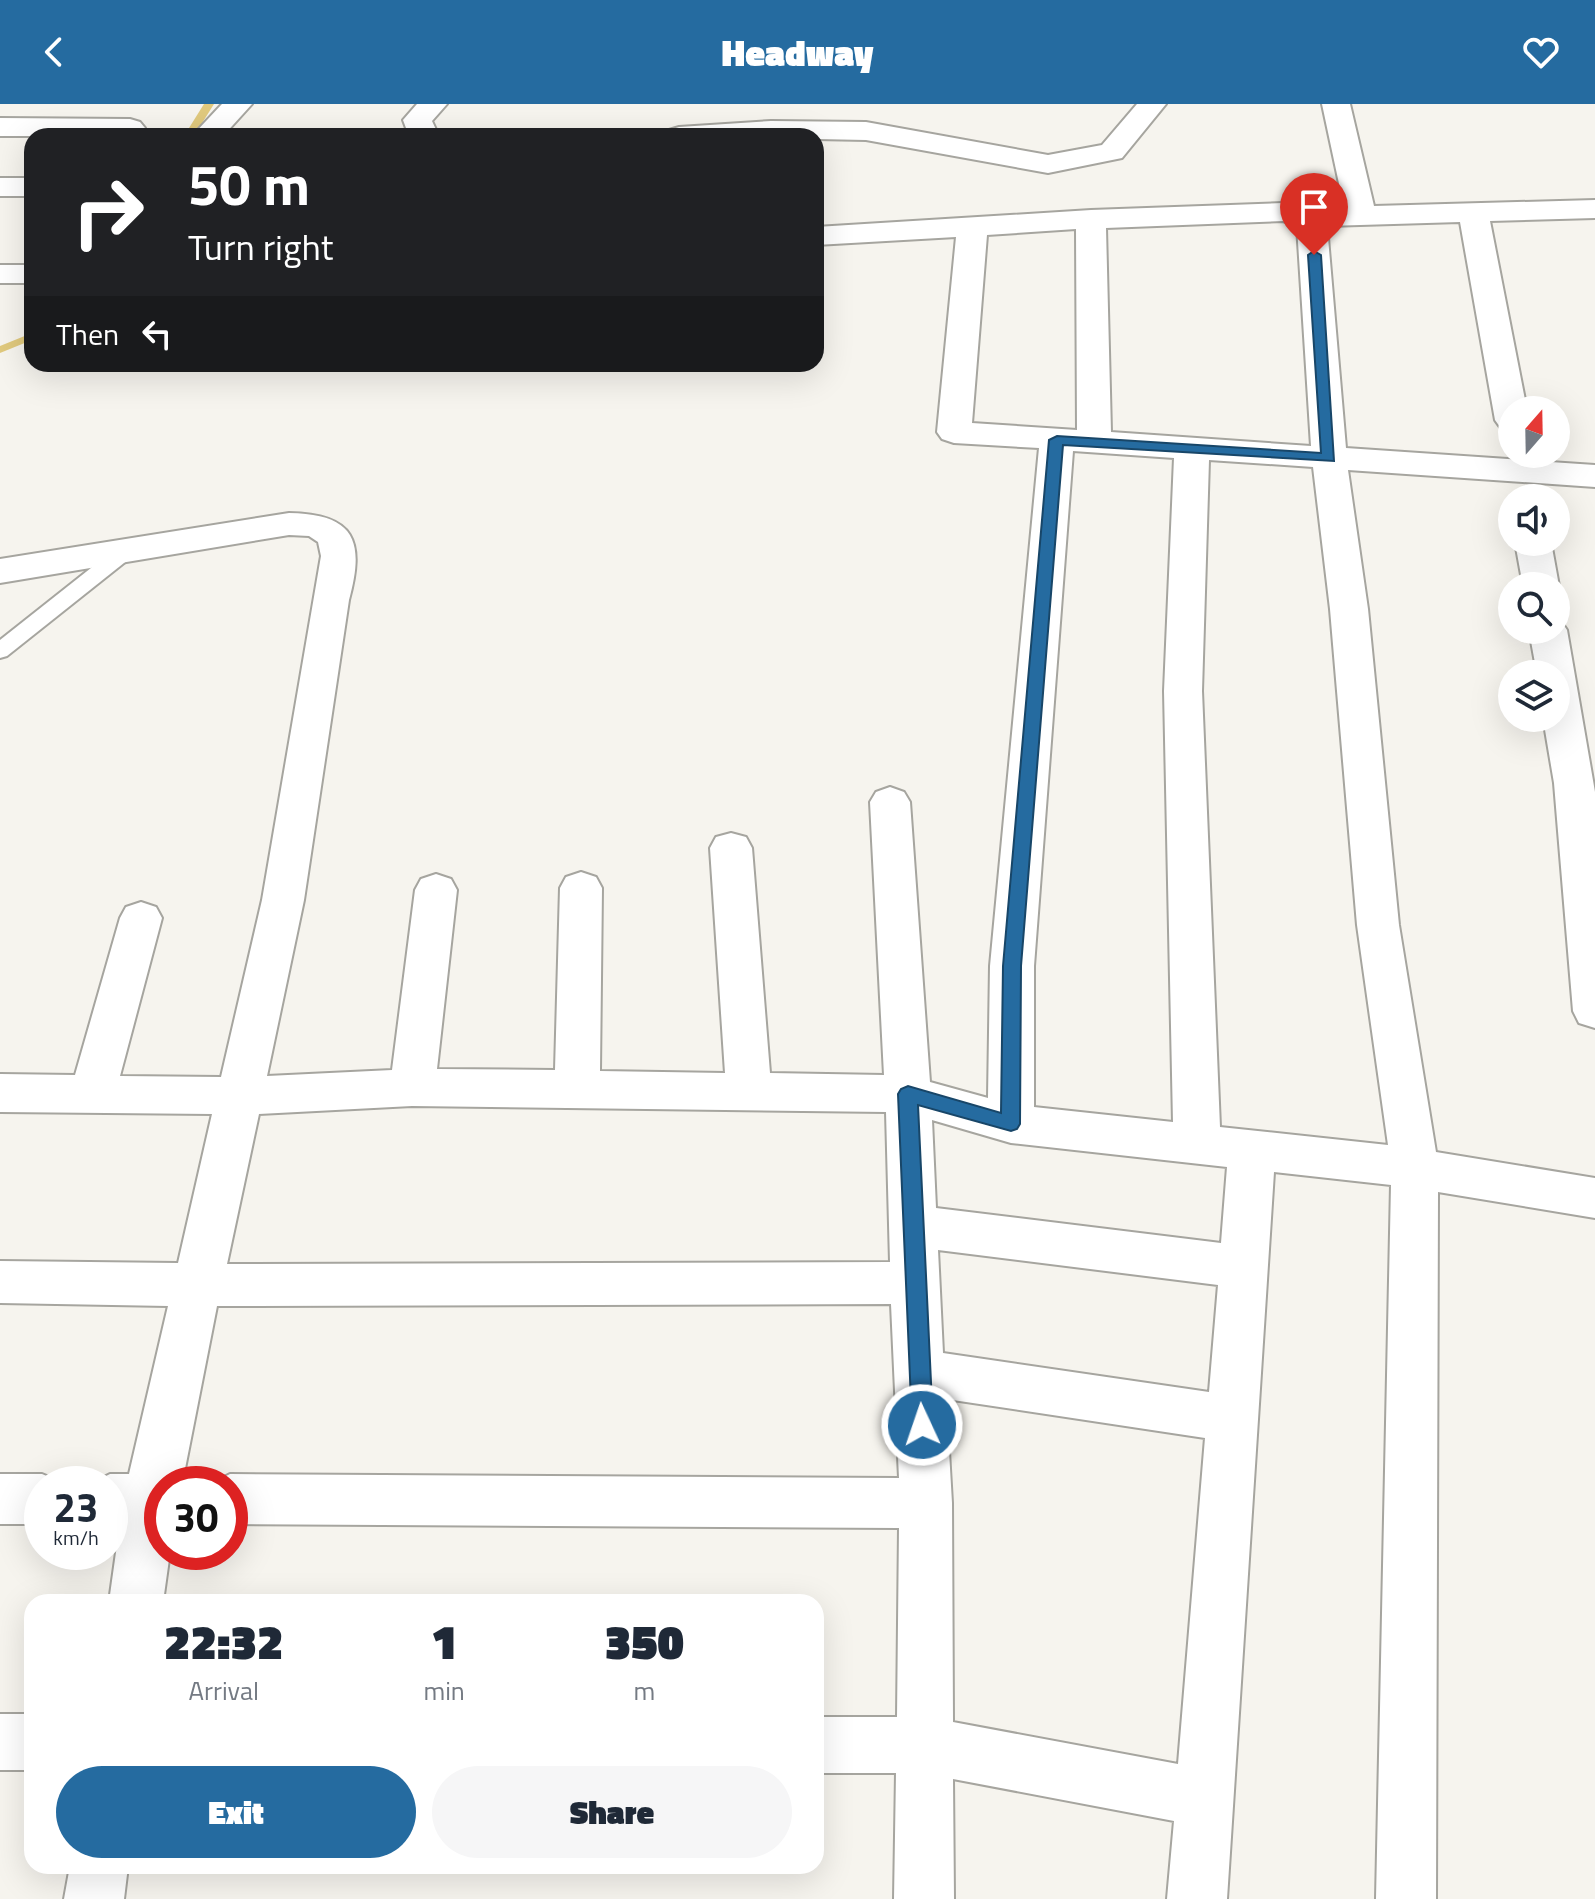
<!DOCTYPE html>
<style>
:root{--surface:#fff;--page:#f6f6f7;--text:#1f2937;--muted:#747a83;--accent:#256ba0}
body{margin:0;font-family:"Titillium Web",sans-serif;background:var(--page);color:var(--text);height:100vh;display:flex;flex-direction:column;font-size:30px;white-space:nowrap}
*{box-sizing:border-box;margin:0}
p{font-size:26px;color:var(--muted)}
.icon{flex:none;width:44px;height:44px;fill:none;stroke:currentColor;stroke-width:2;stroke-linecap:round;stroke-linejoin:round}
.map{position:relative;flex:1;overflow:hidden}
.panel{position:absolute;left:24px;top:1490px;width:800px;height:280px;display:flex;flex-direction:column;background:var(--surface);border-radius:24px;box-shadow:0 8px 32px #0002}
.panel>*{flex:none}
.hud{position:absolute;left:24px;top:24px;width:800px;height:244px;border-radius:24px;box-shadow:0 8px 32px #0002;background:#202124;color:#fff;overflow:hidden}
.needle{width:52px;rotate:20deg}
.buttons{position:absolute;left:1498px;top:292px;display:grid;gap:16px}
.buttons a{display:grid;place-items:center;width:72px;height:72px;border-radius:50%;background:var(--surface);box-shadow:0 8px 32px #0002;font-size:40px}
.speed{position:absolute;left:24px;top:1362px;display:flex;gap:16px;font-size:40px;font-weight:700;text-align:center}
.speed>*{display:grid;place-content:center;width:104px;height:104px;border-radius:50%;background:var(--surface);box-shadow:0 8px 32px #0002;line-height:1}
.speed small{font-size:20px;font-weight:400}
.speed .limit{border:12px solid #d22;background:#fff;color:#111}
.pin{position:absolute;display:grid;place-items:center;width:68px;height:68px;color:#fff;margin:-82px -34px;border-radius:50% 50% 50% 0;rotate:-45deg;box-shadow:0 0 8px #0007}
.pin .icon{rotate:45deg}
.me{position:absolute;width:88px;margin:-44px;rotate:357deg;stroke-linejoin:round;filter:drop-shadow(0 0 6px #0008)}
.turn{display:flex;align-items:center;gap:28px;height:168px;padding:0 32px;font-size:36px}
.turn .icon{width:104px;height:104px;stroke-width:2.5}
.turn b{display:block;font-size:56px;line-height:68px}
.then{display:flex;align-items:center;height:76px;padding:0 32px;background:#0003;gap:16px;font-size:30px}
.eta{display:flex;justify-content:space-evenly;align-items:center;height:136px;text-align:center}
.eta b{font-size:48px;font-weight:800;line-height:56px}
.primary-button{display:flex;gap:16px;margin-top:auto;padding:16px 32px}
.primary-button a{flex:1;height:92px;border-radius:48px;background:var(--accent);color:#fff;font-size:32px;font-weight:800;line-height:92px;text-align:center}
.primary-button a+a{background:var(--page);color:var(--text)}
header{display:flex;justify-content:space-between;align-items:center;height:104px;padding:0 32px;background:var(--accent);color:#fff;font-size:36px;font-weight:800}
.map>svg:first-child{display:block}
</style>
<header><svg class="icon" aria-label="back" viewBox="0 0 24 24"><path d="M15 5l-7 7 7 7"/></svg>Headway<svg class="icon" aria-label="heart" viewBox="0 0 24 24"><path d="M12 20l-8-8c-3-5 5-10 8-4 3-6 11-1 8 4z"/></svg></header>
<div class="map">
<svg width="1595" height="1795" viewBox="0 0 1595 1795">
<rect width="100%" height="100%" fill="#f6f4ee"/>
<g fill="none" stroke-linecap="round" stroke-linejoin="round">
<!-- stream -->
<path fill="#e0c97d" fill-rule="evenodd" d="M204,0H214L194,32H184Z
M32,229V236L0,249V242Z"/>
<!-- service casing -->
<g stroke="#a6a59f" stroke-width="4">
<path id="service" d="M127,440L137,446L134,451L7,552L0,554V536L120,441Z"/>
</g>
<!-- minor casing -->
<g stroke="#a6a59f" stroke-width="4">
<path id="minor" d="M222,0H252L223,32H192Z
M417,0H447L432,17L439,32H409L403,16Z
M1137,0H1166L1122,54L1048,69L866,36L816,35V32H664L669,26L679,23L771,17L866,18L1048,51L1102,41Z
M1322,0H1350L1374,102L1595,96V114L1490,117L1527,306H1512V326L1500,323L1495,316L1460,118L1327,122L1346,344L1595,361V383L1348,366L1368,505L1399,821L1436,1048L1595,1074V1114L1438,1088L1436,1795H1376L1391,1081L1274,1068L1227,1795H1167L1174,1717L953,1675L954,1795H894L896,1669H816V1613H897L899,1424L230,1420V1380H210L230,1370L899,1374L891,1200L217,1202L182,1380H162V1448H170L163,1498H109L120,1420H110V1380H90L110,1370H129L168,1202L0,1199V1157L178,1159L212,1010L0,1008V970L75,971L120,814L126,803L141,798L156,803L162,814L120,972L221,973L262,796L321,452L318,438L309,432L289,431L0,479V455L289,409C355,410 365,437 349,496L304,796L267,972L392,966L415,786L421,775L436,770L451,775L457,786L437,965L555,966L560,784L566,773L581,768L596,773L602,784L600,967L725,969L710,744L716,733L731,729L746,733L752,744L770,969L884,971L870,698L876,688L890,683L904,688L910,698L930,978L988,994L990,862L1039,344L954,339L942,335L937,328L956,133L816,141V123L1091,106L1283,99L1308,104L1344,103ZM1283,117L1297,122L1311,342L1111,328L1106,124ZM1076,125L1077,326L972,319L987,131ZM1073,347L1174,354L1164,587L1173,1018L1034,1003V862ZM1209,356L1313,363L1330,505L1357,821L1388,1041L1220,1023L1202,587ZM412,1002L886,1008L890,1158L227,1160L259,1010ZM932,1016L1011,1039L1227,1063L1221,1139L936,1104ZM938,1146L1218,1181L1209,1288L943,1249ZM946,1295L1205,1334L1178,1660L953,1618L952,1399Z
M0,14L130,15L140,18L145,24L140,30L133,32H0Z
M0,74H32V92H0Z
M1515,438H1551L1559,482L1556,487V482H1523Z
M1556,516L1561,517L1567,526L1595,688V924L1579,919L1573,907L1554,679L1543,614H1556V570H1537L1529,526H1556Z
M0,1370H42L61,1378L62,1380H42V1420H0Z
M0,1610H32V1666H0Z
M70,1762H128L124,1795H64Z"/>
</g>
<!-- tertiary casing -->
<g stroke="#a6a59f" stroke-width="4">
<path id="tertiary" d="M0,161H32V179H0Z"/>
</g>
<!-- service -->
<use href="#service" fill="#fff" fill-rule="evenodd"/>
<!-- minor -->
<use href="#minor" fill="#fff" fill-rule="evenodd"/>
<!-- tertiary -->
<use href="#tertiary" fill="#fff" fill-rule="evenodd"/>
</g>
<!-- route -->
<path fill="#256ba0" stroke="#184668" stroke-width="2" d="M1314,147L1321,151L1334,357L1063,341L1021,862L1020,1020L1017,1025L1011,1027L918,1001L933,1321L930,1327L922,1330L915,1327L912,1321L898,990L901,985L908,982L1001,1009L1003,862L1049,336L1057,332L1321,349L1308,151Z"/>
</svg>
<div class="buttons">
<a><svg class="needle" viewBox="-14 -14 28 28"><path d="M0-13l5 13h-10z" fill="#e53935"/><path d="M0 13l5-13h-10z" fill="#747a83"/></svg></a>
<a><svg class="icon" aria-label="sound" viewBox="0 0 24 24"><path d="M4 9h4l5-4v14l-5-4H4zM17 9q2 3 0 6"/></svg></a>
<a><svg class="icon" aria-label="search" viewBox="0 0 24 24"><circle cx="10" cy="10" r="6"/><path d="M15 15l6 6"/></svg></a>
<a><svg class="icon" aria-label="layers" viewBox="0 0 24 24"><path d="M12 4l9 5-9 5-9-5zM3 14l9 5 9-5"/></svg></a>
</div>
<div class="speed"><div>23<small>km/h</small></div><div class="limit">30</div></div>
<div class="pin" style="left:1314px;top:151px;background:#d93025"><svg class="icon" aria-label="arrive" viewBox="0 0 24 24"><path d="M6 21V4h12l-3 4 3 4H6"/></svg></div>
<svg class="me" style="left:922px;top:1321px" viewBox="-20 -20 40 40"><circle r="17" fill="#256ba0" stroke="#fff" stroke-width="3"/><path d="M0-11L8 9 0 5-8 9z" fill="#fff"/></svg>
<div class="hud">
<div class="turn"><svg class="icon" aria-label="right" viewBox="0 0 24 24"><path d="M7 20v-9h11M14 6l5 5-5 5"/></svg><div><b>50 m</b>Turn right</div></div>
<div class="then">Then<svg class="icon" aria-label="left" viewBox="0 0 24 24"><path d="M17 20v-9H6M10 6l-5 5 5 5"/></svg></div>
</div>
<section class="panel">
<div class="eta">
<div><b>22:32</b><p>Arrival</p></div>
<div><b>1</b><p>min</p></div>
<div><b>350</b><p>m</p></div>
</div>
<div class="primary-button"><a>Exit</a><a>Share</a></div>
</section>
</div>
